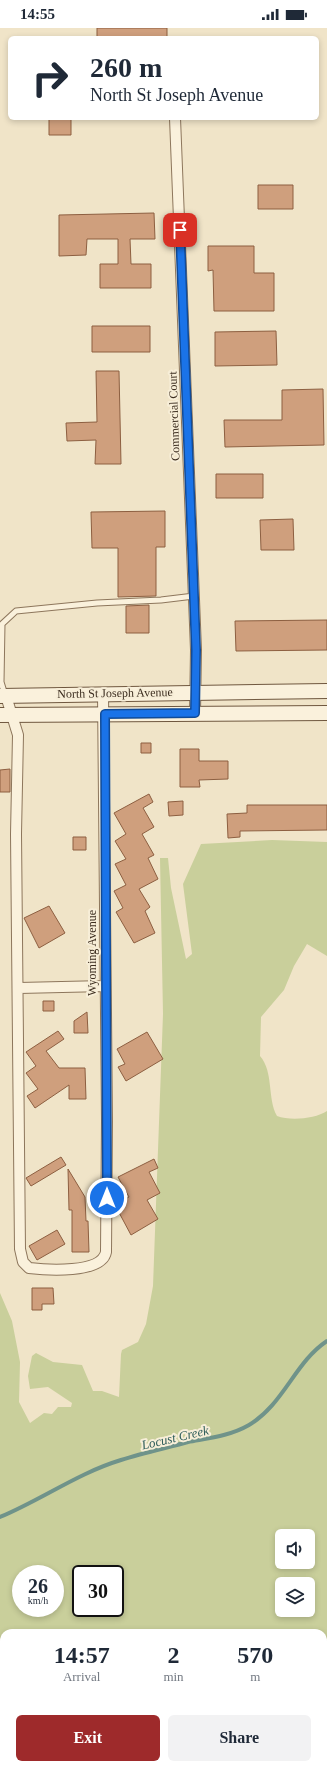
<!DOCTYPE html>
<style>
:root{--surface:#fff;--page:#f2f2f3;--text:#1f2937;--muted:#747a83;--accent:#9e2a2b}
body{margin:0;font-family:"Times New Roman",serif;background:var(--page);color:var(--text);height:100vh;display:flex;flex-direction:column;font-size:15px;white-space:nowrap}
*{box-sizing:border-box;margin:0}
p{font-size:13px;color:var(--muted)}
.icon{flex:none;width:22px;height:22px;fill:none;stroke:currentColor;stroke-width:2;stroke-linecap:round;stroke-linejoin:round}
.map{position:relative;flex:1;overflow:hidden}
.details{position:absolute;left:0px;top:1601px;width:327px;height:140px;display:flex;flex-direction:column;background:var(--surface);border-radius:12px 12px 0 0;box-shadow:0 2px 6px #0003}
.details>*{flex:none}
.guide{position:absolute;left:8px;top:8px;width:311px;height:84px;border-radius:6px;box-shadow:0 2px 6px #0003;background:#fff;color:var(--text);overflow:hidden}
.tools{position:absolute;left:275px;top:1501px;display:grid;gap:8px}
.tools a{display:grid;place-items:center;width:40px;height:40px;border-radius:6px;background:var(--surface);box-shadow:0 2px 6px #0003;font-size:20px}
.speed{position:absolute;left:12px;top:1537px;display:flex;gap:8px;font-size:20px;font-weight:700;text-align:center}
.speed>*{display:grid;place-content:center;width:52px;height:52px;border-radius:50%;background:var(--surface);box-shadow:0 2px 6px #0003;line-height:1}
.speed small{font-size:10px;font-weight:400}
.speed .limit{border:2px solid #111;border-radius:6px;background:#fff;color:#111}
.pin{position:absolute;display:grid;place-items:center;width:34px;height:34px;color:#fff;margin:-17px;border-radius:8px;box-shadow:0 2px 6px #0006}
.me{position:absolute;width:44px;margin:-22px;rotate:0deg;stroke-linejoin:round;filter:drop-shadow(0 0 3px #0008)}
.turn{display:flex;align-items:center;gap:14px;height:84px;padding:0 16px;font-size:18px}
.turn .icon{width:52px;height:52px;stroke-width:2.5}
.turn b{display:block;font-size:28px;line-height:34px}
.eta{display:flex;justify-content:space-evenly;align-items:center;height:68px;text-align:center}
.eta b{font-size:24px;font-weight:600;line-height:28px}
.cta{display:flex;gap:8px;margin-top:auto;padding:8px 16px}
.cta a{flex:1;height:46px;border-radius:6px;background:var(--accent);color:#fff;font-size:16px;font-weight:600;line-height:46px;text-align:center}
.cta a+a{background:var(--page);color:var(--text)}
.status{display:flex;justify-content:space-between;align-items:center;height:28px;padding:0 20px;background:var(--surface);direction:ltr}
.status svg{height:11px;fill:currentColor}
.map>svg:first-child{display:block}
</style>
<div class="status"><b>14:55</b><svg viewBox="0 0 49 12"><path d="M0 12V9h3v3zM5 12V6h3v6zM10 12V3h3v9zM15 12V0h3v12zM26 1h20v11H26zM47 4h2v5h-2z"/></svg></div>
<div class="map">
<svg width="327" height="1741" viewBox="0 0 327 1741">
<rect width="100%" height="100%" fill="#f0e4c8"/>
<!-- green -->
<path fill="#c9cf9b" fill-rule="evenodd" d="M272,812L327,814V928L307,916L294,938L284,962L261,989L260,1028C274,1044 267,1070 277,1088C290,1093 315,1091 327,1083V1741H66L70,1737H323V1605H4V1737H32L34,1741H0V1265L12,1293L20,1334L19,1374L30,1395L44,1385L52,1386L58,1379H71L72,1375L48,1359L30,1361L28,1348L32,1328L36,1325L53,1334L82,1337L93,1363H102L119,1369L121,1326L122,1322L138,1314L146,1296L153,1258L163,986L160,830H168L171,860L186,931L192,926L183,856L201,816ZM282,1508H308V1534H282ZM21,1546H55V1580H21ZM81,1546H115V1580H81ZM282,1556H308V1582H282Z"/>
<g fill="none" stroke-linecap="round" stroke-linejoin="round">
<!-- stream -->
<path stroke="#6f938a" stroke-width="4" d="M0,1489C41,1472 78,1445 121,1432C143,1425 166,1420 188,1414C209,1410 230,1408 249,1397C284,1376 295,1334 327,1313"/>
</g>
<!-- building -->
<path fill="#cf9f7d" stroke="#8d5f41" d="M97,0H167V10H97Z
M49,90H71V107H49Z
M258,157H293V181H258Z
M154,185L155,211H130L131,236H151V260H100V236H118V211H87L86,227L59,228V187Z
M208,218H254V245H274V283H214L213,242L208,243Z
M92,298H150V324H92Z
M276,303L277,337L215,338V304Z
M96,343H119L121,436H95L96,412L67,413L66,395L97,394Z
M323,361L324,417L225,419L224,392H282V362Z
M216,446H263V470H216Z
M165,483V519H156V568L118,569V520H92L91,484Z
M293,491L294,522H261L260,492Z
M149,577V605H126V578Z
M327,592V622L236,623L235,593Z
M141,715H151V725H141Z
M180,721H199V733H228V751L199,752L200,759H180Z
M10,741V764H0V742Z
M149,766L153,774L143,780L154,799L142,806L154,827L148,830L158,851L139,861L150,879L145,883L155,905L134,915L116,884L123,880L114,863L126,857L115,836L126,831L115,813L126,806L114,785Z
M183,773V787L169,788L168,774Z
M247,777H327V802L240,803V809L228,810L227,786L247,785Z
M73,809H86V822H73Z
M49,878L65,905L39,920L24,890Z
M43,973H54V983H43Z
M87,984L88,1005H74V993Z
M58,1003L64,1011L46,1023L59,1040H85L86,1071H69V1057L35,1080L27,1068L38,1061L26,1045L36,1038L26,1024Z
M147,1004L163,1031L126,1053L118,1039L125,1036L117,1021Z
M61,1129L66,1137L31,1158L26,1150Z
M154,1131L158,1140L149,1144L160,1165L147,1172L158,1191L131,1207L115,1177L129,1169L118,1149Z
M68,1141L85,1169L86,1193H88L89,1224H72V1182H69Z
M57,1202L65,1216L37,1232L29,1218Z
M32,1260H53L54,1276H42V1282H32Z"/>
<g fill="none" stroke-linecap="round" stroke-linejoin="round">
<!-- lane casing -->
<g stroke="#8d765c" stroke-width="7">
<path id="lane" d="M5,667L1,654L2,596L16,583L97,575L161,572L194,568"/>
</g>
<!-- street casing -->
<g stroke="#8d765c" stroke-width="12">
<path id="street" d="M175,90L196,622L195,685
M6,668L18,707L16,806L20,1221L23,1234L29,1240C46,1242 102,1246 106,1224L107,1093L103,665
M19,960L105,958"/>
</g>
<!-- secondary casing -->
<g stroke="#6f573f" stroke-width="16">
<path id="secondary" d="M0,668L327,663
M0,687L327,685"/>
</g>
<!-- lane -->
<use href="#lane" stroke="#faf1dc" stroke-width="5"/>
<!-- street -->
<use href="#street" stroke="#faf1dc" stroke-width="10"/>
<!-- secondary -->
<use href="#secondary" stroke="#faf1dc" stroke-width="14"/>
</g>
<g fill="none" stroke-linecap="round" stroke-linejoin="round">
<!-- route casing -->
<g stroke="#114b97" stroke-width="10">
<path id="route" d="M107,1170L105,686L195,685L196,622L180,202"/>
</g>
<!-- route -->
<use href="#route" stroke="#1a73e8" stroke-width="7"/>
</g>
<g text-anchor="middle" stroke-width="4" stroke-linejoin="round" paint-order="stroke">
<!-- street labels -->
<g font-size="12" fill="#3d2e20" stroke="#f7eed8">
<text transform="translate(174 388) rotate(-92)" y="4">Commercial Court</text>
<text transform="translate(115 665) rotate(-1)" y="4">North St Joseph Avenue</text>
<text transform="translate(92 925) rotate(-90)" y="4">Wyoming Avenue</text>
</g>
<!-- water labels -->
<g font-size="13" font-style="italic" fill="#2f5d5a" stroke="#f7eed8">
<text transform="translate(175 1409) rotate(-13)" y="5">Locust Creek</text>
</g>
</g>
</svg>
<div class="tools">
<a><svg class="icon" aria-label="sound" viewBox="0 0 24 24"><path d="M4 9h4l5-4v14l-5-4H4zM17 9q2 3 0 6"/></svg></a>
<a><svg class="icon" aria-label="layers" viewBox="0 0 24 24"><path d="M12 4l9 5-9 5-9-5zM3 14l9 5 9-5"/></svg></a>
</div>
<div class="speed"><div>26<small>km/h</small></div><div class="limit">30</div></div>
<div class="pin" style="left:180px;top:202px;background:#d93025"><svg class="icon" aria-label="arrive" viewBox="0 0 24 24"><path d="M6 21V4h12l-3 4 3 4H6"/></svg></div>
<svg class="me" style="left:107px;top:1170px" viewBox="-20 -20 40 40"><circle r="17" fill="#1a73e8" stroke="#fff" stroke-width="3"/><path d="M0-11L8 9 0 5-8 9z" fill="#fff"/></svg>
<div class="guide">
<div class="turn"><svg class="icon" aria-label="right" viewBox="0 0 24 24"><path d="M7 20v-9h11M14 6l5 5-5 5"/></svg><div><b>260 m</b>North St Joseph Avenue</div></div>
</div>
<section class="details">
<div class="eta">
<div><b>14:57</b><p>Arrival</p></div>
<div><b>2</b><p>min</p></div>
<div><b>570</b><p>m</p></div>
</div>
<div class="cta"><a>Exit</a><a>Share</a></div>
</section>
</div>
